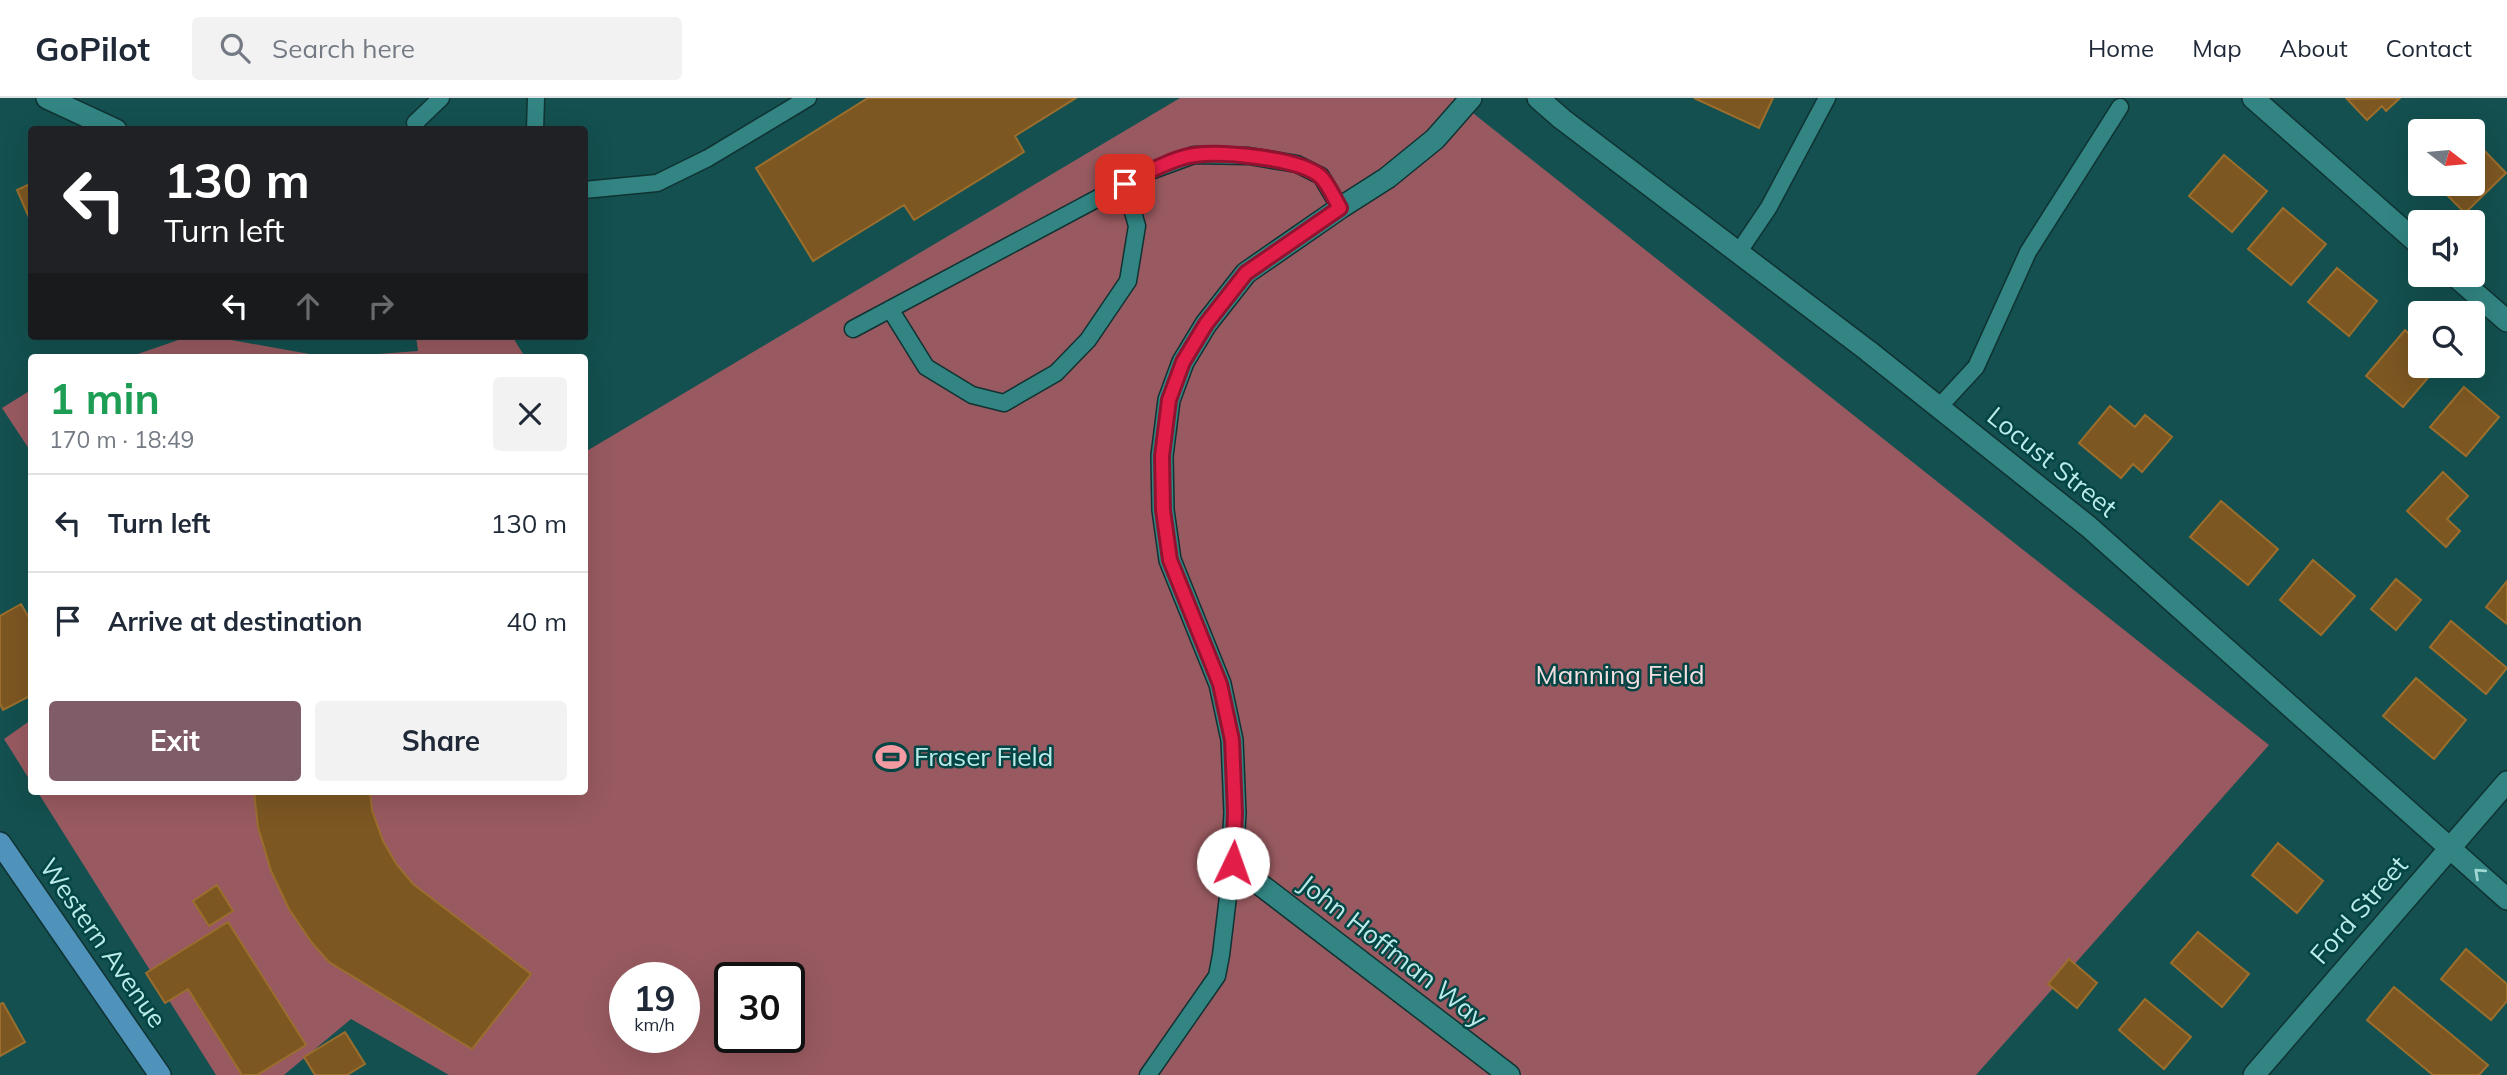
<!DOCTYPE html>
<meta charset="utf-8">
<style>
:root{--surface:#fff;--page:#f2f2f3;--text:#1f2937;--muted:#747a83;--line:#e0e1e3;--accent:#7f5c68}
body{margin:0;font-family:Mulish,sans-serif;background:var(--page);color:var(--text);height:100vh;display:flex;flex-direction:column;font-size:26px;white-space:nowrap}
*{box-sizing:border-box;margin:0}
p{font-size:23px;color:var(--muted)}
.icon{flex:none;width:38px;height:38px;fill:none;stroke:currentColor;stroke-width:2;stroke-linecap:round;stroke-linejoin:round}
.map{position:relative;flex:1;overflow:hidden}
.side{position:absolute;left:28px;top:256px;width:560px;height:441px;display:flex;flex-direction:column;background:var(--surface);border-radius:7px;box-shadow:0 7px 28px #0002}
.side>*{flex:none}
.banner{position:absolute;left:28px;top:28px;width:560px;height:214px;border-radius:7px;box-shadow:0 7px 28px #0002;background:#202124;color:#fff;overflow:hidden}
.needle{width:46px;rotate:106deg}
.buttons{position:absolute;left:2408px;top:21px;display:grid;gap:14px}
.buttons a{display:grid;place-items:center;width:77px;height:77px;border-radius:7px;background:var(--surface);box-shadow:0 7px 28px #0002;font-size:35px}
.speed{position:absolute;left:609px;top:864px;display:flex;gap:14px;font-size:35px;font-weight:700;text-align:center}
.speed>*{display:grid;place-content:center;width:91px;height:91px;border-radius:50%;background:var(--surface);box-shadow:0 7px 28px #0002;line-height:1}
.speed small{font-size:18px;font-weight:400}
.speed .limit{border:4px solid #111;border-radius:10px;background:#fff;color:#111}
.pin{position:absolute;display:grid;place-items:center;width:60px;height:60px;color:#fff;margin:-30px;border-radius:14px;box-shadow:0 4px 10px #0006}
.me{position:absolute;width:77px;margin:-38px;rotate:3deg;stroke-linejoin:round;filter:drop-shadow(0 0 5px #0008)}
.turn{display:flex;align-items:center;gap:24px;height:147px;padding:0 21px;font-size:32px}
.turn .icon{width:91px;height:91px;stroke-width:2.5}
.turn b{display:block;font-size:49px;line-height:60px}
.lanes{display:flex;align-items:center;height:66px;padding:0 21px;background:#0003;justify-content:center;gap:35px;direction:ltr}
.lanes .off{opacity:.35}
.round{display:grid;place-items:center;flex:none;width:74px;height:74px;border-radius:7px;background:var(--page)}
.head{display:flex;align-items:center;justify-content:space-between;height:119px;padding:0 21px}
h1{font-size:42px;font-weight:700;line-height:52px;color:#1e9e55}
.cta{display:flex;gap:14px;margin-top:auto;padding:14px 21px}
.cta a{flex:1;height:80px;border-radius:7px;background:var(--accent);color:#fff;font-size:28px;font-weight:700;line-height:80px;text-align:center}
.cta a+a{background:var(--page);color:var(--text)}
ul{padding:0;list-style:none}
li{display:flex;align-items:center;gap:21px;height:98px;padding:0 21px;border-top:2px solid var(--line)}
li div{flex:1}
li b{display:block;font-size:26px}
li em{font-style:normal}
header{display:flex;align-items:center;gap:42px;box-sizing:border-box;height:98px;padding:0 35px;background:var(--surface);border-bottom:2px solid var(--line)}
header strong{font-size:33px}
nav{display:flex;gap:38px;margin-inline-start:auto;font-size:24px}
.search{width:490px;height:63px;background:var(--page);display:flex;align-items:center;gap:18px;box-sizing:border-box;padding:0 24px;border-radius:7px;color:var(--muted);font-size:26px}
.map>svg:first-child{display:block}
</style>
<header>
<strong>GoPilot</strong>
<div class="search"><svg class="icon" aria-label="search" viewBox="0 0 24 24"><circle cx="10" cy="10" r="6"/><path d="M15 15l6 6"/></svg>Search here</div>
<nav><a>Home</a><a>Map</a><a>About</a><a>Contact</a></nav>
</header>
<div class="map">
<svg width="2507" height="977" viewBox="0 0 2507 977">
<rect width="100%" height="100%" fill="#13504f"/>
<!-- green -->
<path fill="#985a60" fill-rule="evenodd" d="M1180,0H1454L2269,647L1976,977H449L351,921L284,977H216L37,693H584L585,354ZM625,880H684V940H625ZM730,880H789V940H730Z
M190,238H209L326,259H129Z
M416,238H512L525,259H339L418,253Z
M31,292V354L2,310Z
M31,622V684L4,641Z"/>
<!-- building -->
<path fill="#7c5722" stroke="#9b6e2d" stroke-width="2" d="M868,0H1076L1015,38L1024,54L914,122L904,107L813,163L756,70Z
M1694,0H1773L1759,30Z
M2400,0L2386,13L2382,8L2367,22L2347,1Z
M2474,42L2506,75L2465,115L2436,86H2473Z
M2224,57L2267,93L2232,134L2189,98Z
M32,85V126L17,92Z
M2283,110L2326,146L2291,187L2248,151Z
M2337,170L2377,203L2349,238L2308,204Z
M2405,232L2420,246V268H2438L2403,309L2366,278Z
M2464,289L2499,319L2466,358L2430,329Z
M2110,308L2135,329L2145,317L2172,339L2142,374L2133,366L2121,380L2079,345Z
M2443,374L2468,398L2447,421L2460,433L2446,449L2407,413Z
M2221,403L2278,451L2248,487L2190,439Z
M2313,462L2355,498L2321,537L2280,502Z
M2396,481L2421,502L2396,532L2371,511Z
M2507,483V526L2486,509Z
M21,506L32,525V597L3,612L0,606V518Z
M2451,523L2507,570L2486,596L2430,549Z
M2416,580L2466,622L2434,661L2383,618Z
M254,693H370L372,712L383,743L397,767L413,786L531,876L472,951L329,864L312,845L289,811L271,773L258,729Z
M2278,745L2323,783L2297,815L2252,777Z
M217,787L233,813L209,828L193,803Z
M228,824L306,947L257,977H242L188,891L165,905L146,875Z
M2198,834L2249,876L2222,909L2171,865Z
M2466,851L2507,886V903L2491,922L2441,881Z
M2069,861L2097,885L2077,910L2048,886Z
M2394,889L2488,967L2479,977H2433L2367,922Z
M2145,901L2191,939L2164,971L2119,932Z
M3,905L25,944L0,958V906Z
M345,934L365,966L347,977H315L304,959Z"/>
<g fill="none" stroke-linecap="round" stroke-linejoin="round">
<!-- lane casing -->
<g stroke="#103232" stroke-width="19">
<path id="lane" d="M415,25L441,0
M535,32L536,0
M584,92L657,85L708,60L808,0
M1738,155L1769,109L1827,0
M890,211L926,269L972,297L1004,305L1056,275L1088,242L1128,183L1137,128L1125,86
M853,231L1145,75L1194,57L1249,58L1297,66L1321,78L1340,110
M1939,309L1976,269L2028,154L2120,9
M1148,977L1217,878L1221,857L1232,765"/>
</g>
<!-- street casing -->
<g stroke="#103232" stroke-width="24">
<path id="street" d="M47,0L116,32
M1471,0L1435,41L1387,80L1340,110L1246,175L1206,226L1183,264L1169,302L1162,358L1163,412L1170,462L1220,586L1232,642L1235,715L1232,765L1509,977
M1538,0L1562,21L1867,252L2089,429L2507,801
M2253,0L2420,147
M2454,177L2507,223"/>
</g>
<!-- secondary casing -->
<g stroke="#103232" stroke-width="24">
<path id="secondary" d="M2254,977L2507,684"/>
</g>
<!-- primary casing -->
<g stroke="#103232" stroke-width="24">
<path id="primary" d="M0,745L160,977"/>
</g>
<!-- lane -->
<use href="#lane" stroke="#328583" stroke-width="16"/>
<!-- street -->
<use href="#street" stroke="#328583" stroke-width="21"/>
<!-- secondary -->
<use href="#secondary" stroke="#328583" stroke-width="21"/>
<!-- primary -->
<use href="#primary" stroke="#5093ba" stroke-width="21"/>
</g>
<!-- one-way arrows -->
<defs><path id="oneway-chevron" d="M-2-3.5L2.5 0L-2 3.5" fill="none" stroke-width="1.6" stroke-linecap="round" stroke-linejoin="round" transform="scale(1.75)"/></defs>
<use stroke="#9fd7d5" href="#oneway-chevron" transform="translate(2479 775) rotate(-138)"/>
<g fill="none" stroke-linecap="round" stroke-linejoin="round">
<!-- route casing -->
<g stroke="#92132f" stroke-width="18">
<path id="route" d="M1125,86C1144,76 1173,60 1194,57C1222,53 1298,60 1320,78C1328,85 1334,100 1340,110L1246,175L1206,226L1183,264L1169,302L1162,358L1163,412L1170,462L1220,586L1232,642L1235,715L1233,765"/>
</g>
<!-- route -->
<use href="#route" stroke="#e11d48" stroke-width="12"/>
</g>
<!-- icons -->
<defs>
<g id="stadium-bare" transform="scale(2.415)"><path d="M0-5a6.5 5 0 1 0 0 10a6.5 5 0 1 0 0-10ZM-3.5-1.8h7v3.6h-7Z" fill="#f49aa3" stroke="#024544" stroke-width="2.5" paint-order="stroke"/></g>
</defs>
<g fill-rule="evenodd">
<use href="#stadium-bare" x="891" y="659"/>
</g>
<g text-anchor="middle" stroke-width="5" stroke-linejoin="round" paint-order="stroke">
<!-- street labels -->
<g font-size="26" fill="#baebe9" stroke="#024544">
<text transform="translate(2052 364) rotate(39)" y="9">Locust Street</text>
<text transform="translate(2359 812) rotate(-49)" y="9">Ford Street</text>
<text transform="translate(103 845) rotate(55)" y="9">Western Avenue</text>
<text transform="translate(1393 853) rotate(38)" y="9">John Hoffman Way</text>
</g>
<!-- park labels -->
<g font-size="26" fill="#f3dfe0" stroke="#024544">
<text x="1620" y="586">Manning Field</text>
</g>
<!-- poi labels -->
<g font-size="26" fill="#baebe9" stroke="#024544" text-anchor="start">
<text x="914" y="668">Fraser Field</text>
</g>
</g>
</svg>
<div class="buttons">
<a><svg class="needle" viewBox="-14 -14 28 28"><path d="M0-13l5 13h-10z" fill="#e53935"/><path d="M0 13l5-13h-10z" fill="#747a83"/></svg></a>
<a><svg class="icon" aria-label="sound" viewBox="0 0 24 24"><path d="M4 9h4l5-4v14l-5-4H4zM17 9q2 3 0 6"/></svg></a>
<a><svg class="icon" aria-label="search" viewBox="0 0 24 24"><circle cx="10" cy="10" r="6"/><path d="M15 15l6 6"/></svg></a>
</div>
<div class="speed"><div>19<small>km/h</small></div><div class="limit">30</div></div>
<div class="pin" style="left:1125px;top:86px;background:#d93025"><svg class="icon" aria-label="arrive" viewBox="0 0 24 24"><path d="M6 21V4h12l-3 4 3 4H6"/></svg></div>
<svg class="me" style="left:1233px;top:765px" viewBox="-20 -20 40 40"><circle r="19" fill="#fff"/><path d="M0-13L10 11 0 6-10 11z" fill="#e11d48"/></svg>
<div class="banner">
<div class="turn"><svg class="icon" aria-label="left" viewBox="0 0 24 24"><path d="M17 20v-9H6M10 6l-5 5 5 5"/></svg><div><b>130 m</b>Turn left</div></div>
<div class="lanes"><svg class="icon" aria-label="left" viewBox="0 0 24 24"><path d="M17 20v-9H6M10 6l-5 5 5 5"/></svg><svg class="icon off" aria-label="ahead" viewBox="0 0 24 24"><path d="M12 20V5M6 11l6-6 6 6"/></svg><svg class="icon off" aria-label="right" viewBox="0 0 24 24"><path d="M7 20v-9h11M14 6l5 5-5 5"/></svg></div>
</div>
<section class="side">
<div class="head"><div><h1>1 min</h1><p>170 m · 18:49</p></div><a class="round"><svg class="icon" aria-label="close" viewBox="0 0 24 24"><path d="M6 6l12 12M18 6L6 18"/></svg></a></div>
<ul>
<li><svg class="icon" aria-label="left" viewBox="0 0 24 24"><path d="M17 20v-9H6M10 6l-5 5 5 5"/></svg><div><b>Turn left</b></div><em>130 m</em></li>
<li><svg class="icon" aria-label="arrive" viewBox="0 0 24 24"><path d="M6 21V4h12l-3 4 3 4H6"/></svg><div><b>Arrive at destination</b></div><em>40 m</em></li>
</ul>
<div class="cta"><a>Exit</a><a>Share</a></div>
</section>
</div>
